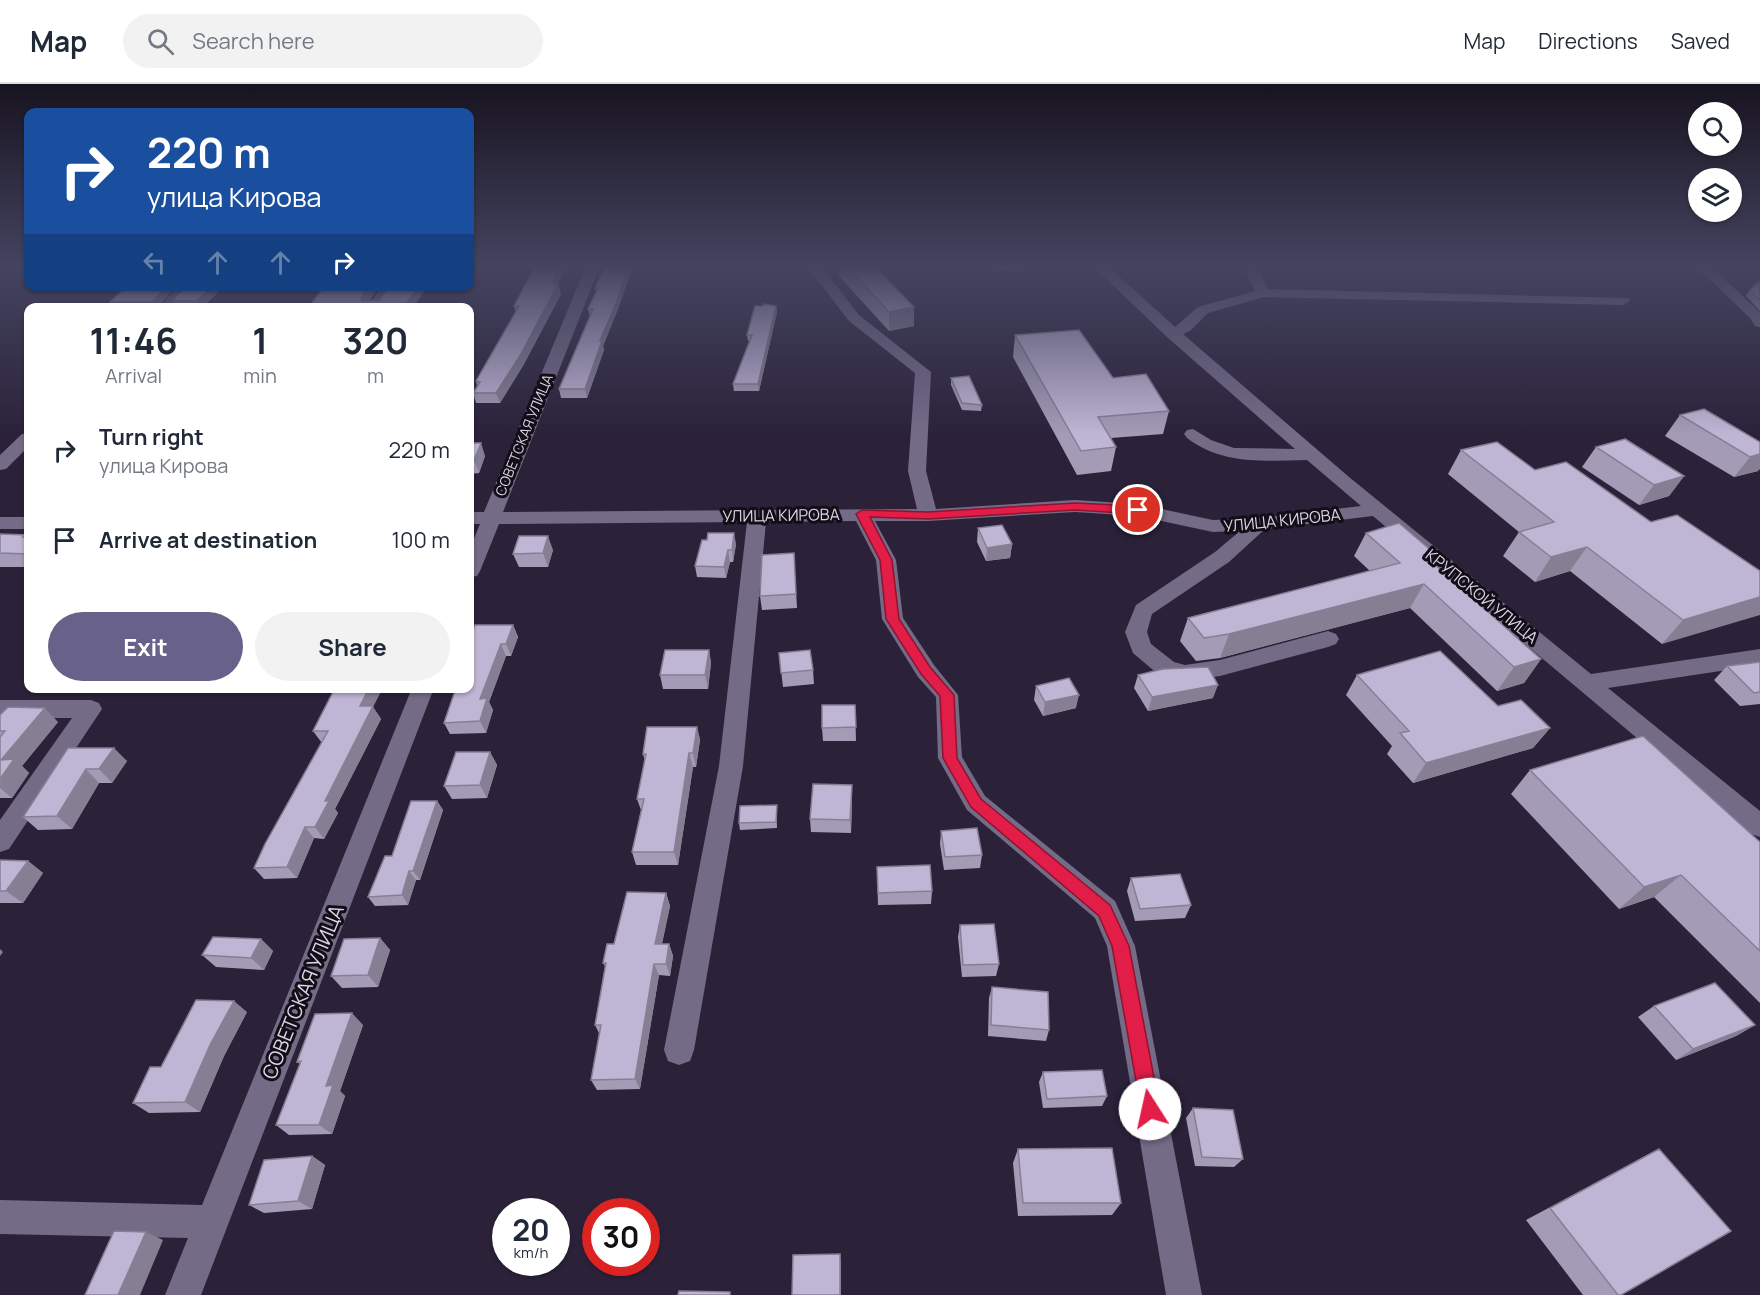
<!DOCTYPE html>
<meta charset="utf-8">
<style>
:root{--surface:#fff;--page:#f2f2f3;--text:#1f2937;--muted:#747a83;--line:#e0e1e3;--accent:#68628b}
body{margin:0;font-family:Manrope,sans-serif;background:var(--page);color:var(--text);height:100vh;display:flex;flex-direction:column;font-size:22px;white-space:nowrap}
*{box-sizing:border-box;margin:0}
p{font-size:20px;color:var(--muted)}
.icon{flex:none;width:33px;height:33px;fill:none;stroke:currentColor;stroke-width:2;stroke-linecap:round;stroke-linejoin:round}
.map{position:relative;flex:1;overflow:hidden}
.side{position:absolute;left:24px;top:219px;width:450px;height:390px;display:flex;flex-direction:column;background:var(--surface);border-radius:12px;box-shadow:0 2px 4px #0004}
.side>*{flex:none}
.hud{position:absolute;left:24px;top:24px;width:450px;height:183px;border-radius:12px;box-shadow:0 2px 4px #0004;background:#1a4fa0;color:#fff;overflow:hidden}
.fabs{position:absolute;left:1688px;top:18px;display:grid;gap:12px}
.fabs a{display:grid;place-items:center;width:54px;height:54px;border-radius:50%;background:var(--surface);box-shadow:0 2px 4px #0004;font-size:30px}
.speed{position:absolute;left:492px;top:1114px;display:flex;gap:12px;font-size:30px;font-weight:700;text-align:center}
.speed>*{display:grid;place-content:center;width:78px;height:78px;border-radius:50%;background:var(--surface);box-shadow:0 2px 4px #0004;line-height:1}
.speed small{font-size:15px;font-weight:400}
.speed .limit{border:9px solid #d22;background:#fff;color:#111}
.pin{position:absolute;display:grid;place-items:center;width:51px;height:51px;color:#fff;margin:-26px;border:3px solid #fff;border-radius:50%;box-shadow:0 2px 6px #0007}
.me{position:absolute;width:66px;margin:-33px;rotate:350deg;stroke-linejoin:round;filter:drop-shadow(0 0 4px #0008)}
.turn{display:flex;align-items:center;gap:21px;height:126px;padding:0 24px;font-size:27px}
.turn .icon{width:78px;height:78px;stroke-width:2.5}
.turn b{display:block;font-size:42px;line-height:51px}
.lanes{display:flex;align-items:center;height:57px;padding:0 24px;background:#0003;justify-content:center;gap:30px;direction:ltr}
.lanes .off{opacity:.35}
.eta{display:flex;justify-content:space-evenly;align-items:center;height:102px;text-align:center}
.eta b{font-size:36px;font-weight:700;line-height:42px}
.action{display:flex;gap:12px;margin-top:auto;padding:12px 24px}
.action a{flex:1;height:69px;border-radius:36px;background:var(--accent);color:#fff;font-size:24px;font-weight:700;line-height:69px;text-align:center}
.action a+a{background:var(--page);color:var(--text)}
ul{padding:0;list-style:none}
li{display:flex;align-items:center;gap:18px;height:90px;padding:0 24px}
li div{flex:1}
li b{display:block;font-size:22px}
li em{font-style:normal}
header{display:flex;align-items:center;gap:36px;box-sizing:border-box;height:84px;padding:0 30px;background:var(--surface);border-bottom:2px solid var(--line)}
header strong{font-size:28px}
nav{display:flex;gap:33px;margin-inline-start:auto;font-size:21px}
.search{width:420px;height:54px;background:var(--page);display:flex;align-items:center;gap:15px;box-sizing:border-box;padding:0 21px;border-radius:33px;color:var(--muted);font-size:22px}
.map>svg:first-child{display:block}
</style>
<header>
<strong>Map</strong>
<div class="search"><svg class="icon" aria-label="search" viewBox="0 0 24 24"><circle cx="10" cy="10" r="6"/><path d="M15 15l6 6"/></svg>Search here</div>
<nav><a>Map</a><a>Directions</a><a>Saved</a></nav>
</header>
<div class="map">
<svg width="1760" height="1211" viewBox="0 0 1760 1211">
<rect width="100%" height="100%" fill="#2b223a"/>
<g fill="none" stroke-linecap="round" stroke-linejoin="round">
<!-- minor -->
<path fill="#746b87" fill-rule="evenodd" d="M586,182H600L503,428L917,425L908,387L915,289L849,237L807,182H821L859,231L931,288L926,387L936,425L1075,416L1138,420L1213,436L1260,434L1361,422L1307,376C1265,377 1222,381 1187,354L1184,350L1187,346L1193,345L1211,356L1234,364L1295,365L1167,253L1093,182H1108L1175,243L1198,223L1255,207L1243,182H1257L1268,205L1628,214L1630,217L1623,221L1264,213L1208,229L1190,247L1183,250L1349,393L1591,590L1760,565V581L1608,604L1760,727V753L1751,750L1373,432L1265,445L1229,478L1152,530L1147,548L1151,560L1174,578L1185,581L1220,576L1328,547L1336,550L1339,555L1336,560L1328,563L1220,592L1185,597L1159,591L1133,569L1125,548L1136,521L1215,468L1240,447L1213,448L1138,432L1075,428L928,437H875L896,476L903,534L934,581L958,611L962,673L985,712L1115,817L1135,862L1202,1211H1166L1107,862L1095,834L967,726L938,674L936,613L918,593L882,535L876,476L856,437L766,438L743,682L694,966L690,977L679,981L668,977L664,966L719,682L747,438L499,440L480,487L477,492L470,493V464L480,440H470V428H484Z
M1696,182H1710L1760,228V243L1755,242L1750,234Z
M179,202H194L174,224H158Z
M382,202H396L382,224H367Z
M28,349V363L6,385L0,386V371L22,350Z
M0,433H28V445H0Z
M412,604H434L201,1211H165L188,1154L0,1150V1116L202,1121Z
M0,616H91L99,619L102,625L9,765L0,768V736L72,634H0Z"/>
</g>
<!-- wall -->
<path fill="#a49cb6" d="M605,182H633L618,225L603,262L604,266L587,314H561L559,305L590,232L588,225L596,209L595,204Z
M839,182H874L914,223V242L889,247L839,192Z
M985,182H1026L1025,187L985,185Z
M1760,198V227L1746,212L1750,206Z
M558,200L561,210L524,280L500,319H476L473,309L477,302L476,297L516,228L514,222Z
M127,202H176L157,224H113L110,218Z
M224,202L202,224H176L172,217Z
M776,222L777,228L759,307H734L733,300L750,257H748L747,251Z
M1015,251L1113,294L1169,327L1163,350L1111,354L1116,363L1111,387L1077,391L1013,273Z
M951,294L982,321L981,327L962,326L951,301Z
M1680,331L1760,358L1758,387L1734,393L1665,352Z
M470,359L485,372L479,389L470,390Z
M1596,363L1684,392L1669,412L1639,421L1582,383Z
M1461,366L1535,386L1651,438L1760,487L1662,560L1570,487L1535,498L1503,472L1519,448L1448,390Z
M978,444L1012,460L1010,474L986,477L977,458Z
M1366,449L1430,476L1541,575L1524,599L1497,607L1410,524L1220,574L1196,577L1180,557L1188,534L1370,487L1354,472Z
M0,450L26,451L28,453V483H0Z
M736,460L733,478H730L726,494L697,493L695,482Z
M553,466L548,483H519L513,470Z
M794,469L797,524L762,526L760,512Z
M513,541L518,553L511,572H506L489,618L493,626L486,649L450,650L444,639L470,604V553Z
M709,566L711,579L708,605H663L660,591Z
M779,569L813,586L814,600L783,603Z
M1760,578V620L1740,622L1714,596L1727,582Z
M1138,591L1213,614L1148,627L1134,604Z
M1357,591L1498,622L1550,644L1533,664L1413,699L1387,670L1392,662L1346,611Z
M1036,602L1076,624L1043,632L1034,616Z
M855,621L856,657H823L822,644Z
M373,623L381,635L335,725L338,729L324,755L314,754L297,794L264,795L254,784L322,659L313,647Z
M0,631L58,638L22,682L29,689L12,714H0Z
M697,643L700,656L696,683H693L678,781H636L632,768L641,726L637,715L645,677L643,670Z
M68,664L127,677L112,699H99L72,745L38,746L23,733Z
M490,668L497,681L487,714L452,715L444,702Z
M1530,686L1760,758V919L1654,813L1619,825L1511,710Z
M852,701V715L851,749L811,748L810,735Z
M437,717L443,726L420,796H416L408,821L375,822L368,813L392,772Z
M777,727V744L740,746L739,739Z
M941,747L982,771L980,784L944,786L940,760Z
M0,776L28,777L43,789L23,819H0Z
M877,783L932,807L931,820L878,821Z
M1131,794L1191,821L1185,834L1135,837L1127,807Z
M666,809L670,822L662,860H669L673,872L670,892L659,891L640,1005L597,1006L591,996L599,949L595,941L605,882L603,879L614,860Z
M960,841L999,880L996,892L962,893L958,853Z
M380,854L390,866L378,903L342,904L331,892Z
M261,855L273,867L264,886L216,883L202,871Z
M992,903L1049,946L1046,957L988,952L989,914Z
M1654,922L1755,941L1736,952L1676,976L1638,933Z
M247,928L224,972L200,1028L149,1029L133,1019L161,983Z
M363,941L340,1007L345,1012L332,1050L289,1051L276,1041L300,980L297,978Z
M1043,988L1107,1012L1102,1022L1043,1024L1039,998Z
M1193,1024L1243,1075L1234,1083L1195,1082L1186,1034Z
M1018,1065L1121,1119L1112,1131L1018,1132L1013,1079Z
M1659,1065L1621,1211H1583L1526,1136Z
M312,1072L325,1081L312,1125L264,1129L249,1121Z"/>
<!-- shaded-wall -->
<path fill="#867f94" d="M559,182H565L558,200L561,210L524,280L500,319L496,309L553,200Z
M629,182H633L618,225L603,262L604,266L587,314L585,305L600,257Z
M166,202H176L157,224H155L152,218Z
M213,202H224L202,224H200L196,217Z
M369,202H379L365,223L362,217L361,214Z
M419,202H428L413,224H403Z
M776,222L777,228L759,307L758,300Z
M914,223V242L889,247V228Z
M481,359L485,372L479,389L474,376Z
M1760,370V385L1758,387L1734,393L1750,373Z
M1684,392L1669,412L1639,421L1654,401Z
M734,449L736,460L733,478L732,466Z
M548,452L553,466L548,483L543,469Z
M1012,460L1010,474L986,477L987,464Z
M1587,463L1570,487L1535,498L1551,473Z
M728,466L730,478L726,494L724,483Z
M1434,469L1421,492L1424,471Z
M1424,500L1410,524L1220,574L1229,550Z
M1760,513V531L1662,560L1683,536Z
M513,541L518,553L511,572L506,560Z
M501,560L506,572L489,618L493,626L486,649L480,637V615Z
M709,566L711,579L708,605L705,591Z
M1541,575L1524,599L1497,607L1514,583Z
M1218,601L1213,614L1148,627L1152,613Z
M369,604H383L373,623L381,635L335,725L338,729L324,755L315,743L360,622Z
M1079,611L1076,624L1043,632L1045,618Z
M45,624L58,638L22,682L29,689L12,714L0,704L1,676Z
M697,643L700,656L696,683L693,669Z
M1550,644L1533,664L1413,699L1426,679Z
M114,664L127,677L112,699L99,685Z
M490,668L497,681L487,714L480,701Z
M689,669L693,683L678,781L674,768Z
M86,685L99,699L72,745L57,732Z
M852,701V715L851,749L850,736Z
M437,717L443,726L420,796L413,787Z
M777,721V744L776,738Z
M305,743L314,754L297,794L287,783Z
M28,777L43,789L23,819L6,807Z
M409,787L416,796L408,821L402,811Z
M1681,791L1654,813L1619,825L1644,803Z
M666,809L670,822L659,872L655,860Z
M380,854L390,866L378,903L368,891Z
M261,855L273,867L264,886L251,874Z
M669,860L673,872L670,892L666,880Z
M0,865L3,868L0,872Z
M654,880L659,891L640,1005L635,995Z
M234,917L247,928L224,972L200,1028L185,1018L210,961Z
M352,929L363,941L340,1007L345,1012L332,1050L319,1041L326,1002Z
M1755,941L1736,952L1676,976L1693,965Z
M312,1072L325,1081L312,1125L298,1117Z
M146,1148L163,1156L140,1211H118Z
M840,1170L841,1177V1211H840Z"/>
<!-- building -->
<path fill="#bfb5d4" stroke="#867f94" stroke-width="1.5" d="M535,182H559L553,200H558L521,270L496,309H473L480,298L476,297L519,222H514Z
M605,182H629L617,217L600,257H602L585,305H559L593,225H588L598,204H595Z
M846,182H874L914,223L889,228Z
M1759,197L1760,198V216L1750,206Z
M127,202H166L152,218H110Z
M186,202H213L196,217H172Z
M325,202H369L361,214L362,217L380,216L388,202H419L403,224H308Z
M764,220L776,222L758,300H733L752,251H747L755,222H763Z
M1079,246L1113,294L1146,290L1169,327L1098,333L1116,363L1081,367L1015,251Z
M969,292L982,321L962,319L951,294Z
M1704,325L1760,358V370L1750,373L1680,331Z
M1625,355L1684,392L1654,401L1596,363Z
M1497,358L1535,386L1566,378L1651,438L1677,431L1760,487V513L1683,536L1587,463L1551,473L1519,448L1554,438L1461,366Z
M470,359H481L474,376H470Z
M1399,439L1434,469L1424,471L1541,575L1514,583L1424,500L1229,550L1204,554L1188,534L1400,479L1366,449Z
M1002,441L1012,460L987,464L978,444Z
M708,449H734L732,466H728L724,483L695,482L702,456H707Z
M0,450L26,451L23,453H28V470L0,469Z
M519,452H548L543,469L513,470Z
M794,469L796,510L760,512L762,471Z
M475,541H513L506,560H501L480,615L487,614L480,637L444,639L456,604H470V564L471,560H470V553Z
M665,566H709L705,591H660Z
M810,566L813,586L781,589L779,569Z
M1440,567L1498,622L1521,616L1550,644L1426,679L1400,649L1409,647L1357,591Z
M1760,578V608L1754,609L1727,582Z
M1208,583L1218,601L1152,613L1138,591L1163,585Z
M1069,594L1079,611L1045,618L1036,602Z
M335,604H369L360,622H373L325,717H329L315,743H305L287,783L254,784L265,760L328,647H313Z
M822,621H855L856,643L822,644Z
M8,623L45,624L1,676L14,675L0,695V653L5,647H0V631Z
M647,643H697L693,669H689L674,768H632L644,715H637L646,670H643Z
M1643,652L1760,758V867L1681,791L1644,803L1530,686Z
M68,664H114L99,685H86L57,732L23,733Z
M456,668H490L480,701L444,702Z
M813,700L852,701L850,736L810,735Z
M411,717H437L413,787H409L402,811L368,813L385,772H392Z
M777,721L776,738L739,739L740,722Z
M977,744L982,771L945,773L941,747Z
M0,776L28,777L6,807H0Z
M930,781L932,807L878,809L877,783Z
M1180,790L1191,821L1140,825L1131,794Z
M627,808L666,809L655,860H669L666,880H654L635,995L591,996L601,941H595L606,879H603L607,860H614Z
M994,840L999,880L963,881L960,841Z
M213,853L261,855L251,874L202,871Z
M380,854L368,891L331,892L344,855Z
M1715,899L1755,941L1693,965L1654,922Z
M992,903L1048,908L1049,946L991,941Z
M196,916L234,917L210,961L185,1018L133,1019L150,983H161Z
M352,929L326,1002L333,1001L319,1041H276L301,977L297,978L315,930Z
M1102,986L1107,1012L1047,1015L1043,988Z
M1193,1024L1233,1026L1243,1075L1202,1073Z
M1112,1064L1121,1119H1023L1018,1065Z
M1659,1065L1731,1147L1621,1211H1618L1550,1124Z
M312,1072L298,1117L249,1121L264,1076Z
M114,1147L146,1148L118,1211H85Z
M840,1170V1211H792L793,1171Z
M679,1207L730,1208V1211H678Z"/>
<!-- sky -->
<linearGradient id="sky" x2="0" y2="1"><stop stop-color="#181320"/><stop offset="0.52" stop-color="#444460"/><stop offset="1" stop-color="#444460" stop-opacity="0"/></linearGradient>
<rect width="1760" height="351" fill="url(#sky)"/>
<!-- route -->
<path fill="#e11d48" stroke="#92132f" stroke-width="1.5" d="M1075,419L1138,422L1143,426L1138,430L1075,426L928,435L870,433L892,476L899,535L930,583L954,611L957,674L981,715L1110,821L1129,862L1160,1025L1157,1032L1150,1035L1143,1032L1141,1025L1112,862L1099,832L971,723L943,674L940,612L921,590L886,535L880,476L856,430L862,426L928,428Z"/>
<g text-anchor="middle" stroke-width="6" stroke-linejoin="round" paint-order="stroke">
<!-- far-street labels -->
<g font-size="14" fill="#dad5e5" stroke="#120e18">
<text transform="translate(524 351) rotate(-68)" y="5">СОВЕТСКАЯ УЛИЦА</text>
</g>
<!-- street labels -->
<g font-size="16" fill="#dad5e5" stroke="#120e18">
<text transform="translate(781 431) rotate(-1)" y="6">УЛИЦА КИРОВА</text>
<text transform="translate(1282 436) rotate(-6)" y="6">УЛИЦА КИРОВА</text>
<text transform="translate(1482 512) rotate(39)" y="6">КРУПСКОЙ УЛИЦА</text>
</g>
<!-- near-street labels -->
<g font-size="20" fill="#dad5e5" stroke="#120e18">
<text transform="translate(303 908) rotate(-68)" y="7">СОВЕТСКАЯ УЛИЦА</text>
</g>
</g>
</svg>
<div class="fabs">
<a><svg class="icon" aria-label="search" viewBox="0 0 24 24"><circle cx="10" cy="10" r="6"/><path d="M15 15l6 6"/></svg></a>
<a><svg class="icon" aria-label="layers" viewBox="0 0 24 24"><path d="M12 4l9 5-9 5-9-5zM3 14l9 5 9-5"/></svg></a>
</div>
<div class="speed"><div>20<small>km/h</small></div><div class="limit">30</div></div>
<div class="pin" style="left:1138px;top:426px;background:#d93025"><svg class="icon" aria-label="arrive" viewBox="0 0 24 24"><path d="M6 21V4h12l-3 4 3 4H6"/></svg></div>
<svg class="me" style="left:1150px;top:1025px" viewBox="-20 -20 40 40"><circle r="19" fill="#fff"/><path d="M0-13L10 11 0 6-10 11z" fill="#e11d48"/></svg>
<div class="hud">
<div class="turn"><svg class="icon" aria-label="right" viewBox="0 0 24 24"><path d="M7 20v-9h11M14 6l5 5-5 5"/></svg><div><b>220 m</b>улица Кирова</div></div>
<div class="lanes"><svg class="icon off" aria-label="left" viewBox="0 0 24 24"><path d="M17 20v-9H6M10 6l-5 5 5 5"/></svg><svg class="icon off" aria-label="ahead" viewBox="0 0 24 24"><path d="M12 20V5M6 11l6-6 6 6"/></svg><svg class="icon off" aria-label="ahead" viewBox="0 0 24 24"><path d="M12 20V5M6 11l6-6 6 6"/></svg><svg class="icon" aria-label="right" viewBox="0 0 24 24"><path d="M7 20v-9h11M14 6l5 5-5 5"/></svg></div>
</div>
<section class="side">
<div class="eta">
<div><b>11:46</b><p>Arrival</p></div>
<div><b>1</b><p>min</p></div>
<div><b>320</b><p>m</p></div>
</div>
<ul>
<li><svg class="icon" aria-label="right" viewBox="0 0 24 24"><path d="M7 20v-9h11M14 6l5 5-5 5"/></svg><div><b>Turn right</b><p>улица Кирова</p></div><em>220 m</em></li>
<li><svg class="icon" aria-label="arrive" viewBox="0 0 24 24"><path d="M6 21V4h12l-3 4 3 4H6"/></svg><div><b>Arrive at destination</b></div><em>100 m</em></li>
</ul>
<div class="action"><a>Exit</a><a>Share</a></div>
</section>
</div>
